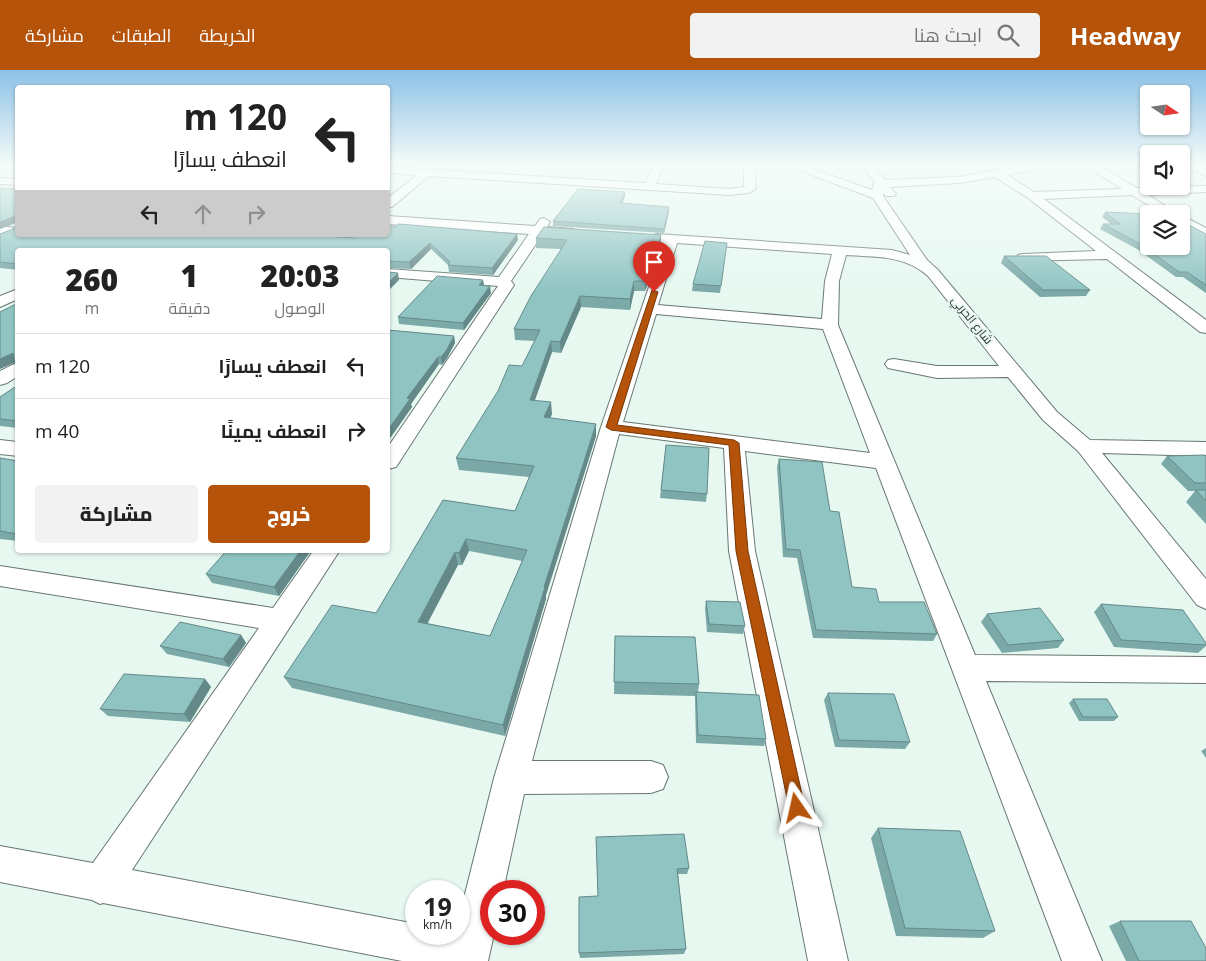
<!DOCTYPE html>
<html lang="ar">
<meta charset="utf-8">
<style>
:root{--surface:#fff;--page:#f2f2f2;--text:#222;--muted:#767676;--line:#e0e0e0;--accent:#b45309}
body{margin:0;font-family:"Open Sans",Cairo,sans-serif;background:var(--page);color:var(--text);direction:rtl;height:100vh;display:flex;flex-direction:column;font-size:19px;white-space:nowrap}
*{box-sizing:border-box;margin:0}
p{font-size:16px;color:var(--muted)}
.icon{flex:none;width:28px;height:28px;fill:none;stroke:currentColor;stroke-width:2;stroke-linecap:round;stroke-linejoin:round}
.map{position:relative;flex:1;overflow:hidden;direction:ltr}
.sheet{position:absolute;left:15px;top:178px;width:375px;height:305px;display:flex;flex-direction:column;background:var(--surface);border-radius:5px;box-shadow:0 1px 4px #0004;direction:rtl}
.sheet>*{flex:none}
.guide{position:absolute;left:15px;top:15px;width:375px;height:152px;border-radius:5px;box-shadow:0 1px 4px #0004;direction:rtl;background:#fff;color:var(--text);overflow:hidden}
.needle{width:32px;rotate:103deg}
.fabs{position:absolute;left:1140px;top:15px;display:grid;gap:10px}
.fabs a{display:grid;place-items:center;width:50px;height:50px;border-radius:5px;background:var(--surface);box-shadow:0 1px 4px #0004;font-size:25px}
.speed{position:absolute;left:405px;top:810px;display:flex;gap:10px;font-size:25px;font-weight:700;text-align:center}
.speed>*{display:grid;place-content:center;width:65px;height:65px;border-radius:50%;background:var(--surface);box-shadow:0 1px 4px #0004;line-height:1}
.speed small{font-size:12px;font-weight:400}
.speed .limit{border:8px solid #d22;background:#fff;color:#111}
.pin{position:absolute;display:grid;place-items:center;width:42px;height:42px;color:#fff;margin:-51px -21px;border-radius:50% 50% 50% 0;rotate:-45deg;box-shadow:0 0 5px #0007}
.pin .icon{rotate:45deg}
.me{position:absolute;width:55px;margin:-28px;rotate:349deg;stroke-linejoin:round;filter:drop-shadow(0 0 4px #0008)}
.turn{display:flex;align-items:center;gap:18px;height:105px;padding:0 20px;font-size:22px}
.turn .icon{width:65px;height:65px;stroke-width:2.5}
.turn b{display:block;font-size:35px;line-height:42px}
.lanes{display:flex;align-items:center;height:48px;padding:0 20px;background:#0003;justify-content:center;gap:25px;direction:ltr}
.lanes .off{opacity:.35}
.eta{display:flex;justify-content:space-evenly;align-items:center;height:85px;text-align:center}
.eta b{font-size:30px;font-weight:800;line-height:35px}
.primary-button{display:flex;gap:10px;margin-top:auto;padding:10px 20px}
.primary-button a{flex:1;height:58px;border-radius:5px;background:var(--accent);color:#fff;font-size:20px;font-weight:800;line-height:58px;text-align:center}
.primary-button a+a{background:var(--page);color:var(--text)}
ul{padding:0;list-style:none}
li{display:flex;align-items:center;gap:15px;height:65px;padding:0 20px;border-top:1px solid var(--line)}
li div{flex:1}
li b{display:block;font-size:19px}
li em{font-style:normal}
header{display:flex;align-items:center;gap:30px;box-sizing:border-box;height:70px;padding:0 25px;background:var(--accent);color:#fff}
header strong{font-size:24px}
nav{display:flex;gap:28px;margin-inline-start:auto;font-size:18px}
.search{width:350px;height:45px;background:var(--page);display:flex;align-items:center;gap:12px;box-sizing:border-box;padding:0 18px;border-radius:5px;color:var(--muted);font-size:19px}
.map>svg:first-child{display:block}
</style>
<header>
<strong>Headway</strong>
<div class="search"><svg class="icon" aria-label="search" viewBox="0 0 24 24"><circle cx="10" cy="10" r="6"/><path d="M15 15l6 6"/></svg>ابحث هنا</div>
<nav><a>الخريطة</a><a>الطبقات</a><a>مشاركة</a></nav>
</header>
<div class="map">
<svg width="1206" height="891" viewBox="0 0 1206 891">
<rect width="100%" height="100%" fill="#e7f8f1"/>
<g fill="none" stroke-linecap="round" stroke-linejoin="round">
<!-- stream -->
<path fill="#a4d5e6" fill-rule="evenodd" d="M831,96H835L841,99L838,100Z
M972,96H987L886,105L884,104Z"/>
<!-- minor casing -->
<g stroke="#687770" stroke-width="2">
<path id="minor" d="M653,96H663L656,114L730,119L744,117V96H754L756,119L748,123L730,125L429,106L392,137H388V128L417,105L388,103V97L645,113Z
M788,96H804L872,120L875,112L862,96H873L885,110L959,107L1018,96H1042L1037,99L1007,105L1034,122L1122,119L1086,96H1099L1137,118L1206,116V122L1148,125L1178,144H1163L1132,125L1044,129L1206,250V263L1200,262L1107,189L1018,191L1016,188L1018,185L1023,184L1096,181L1028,128L995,107L959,113L890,117L896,124L894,126H886L883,123V126L927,190L938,200L1057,342L1090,370L1206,372V386L1102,383L1206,509V539L1197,535L1078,381L1043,350L1008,307L937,308L888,298L885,294L888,290L894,289L937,296H999L928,206C905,185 875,187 846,185L839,211L838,255L975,585L1206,587V613L986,611L1102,891H1062L876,398L745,381L755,481L848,891H808L729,481L724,378L619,364L532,691H651L663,695L668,707L663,719L651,723L524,724L503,821H491V864H494L488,891H402L103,833L100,834L92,830L0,812V776L93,793L259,558L0,516V496L273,538L314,480H340L132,800L416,854V864H459V848L494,708L601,357L664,173L651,171L649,168L656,164L672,165L892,180L910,185L873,128ZM677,173L832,184L825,211L822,249L658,235ZM656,244L823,259L870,383L623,352Z
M1186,96H1200L1206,99V106Z
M0,108L18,109V115L0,114Z
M1181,145L1206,158V168L1181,155Z
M388,146L535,156L540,149L544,148L550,152L547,157L573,159L580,163L573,167L542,165L511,211L514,215L396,397L388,399V377L498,216L388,207V199L499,207L529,164L388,154Z
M0,156L16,158L18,161L11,165L0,164Z
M18,219V229L0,237V226Z
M18,292V306L7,313L0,315V301Z
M0,370L18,372V386L0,384Z"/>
</g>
<!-- minor -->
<use href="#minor" fill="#fff" fill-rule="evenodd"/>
</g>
<!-- wall -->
<path fill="#7ba9a8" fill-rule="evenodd" d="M0,118L15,119L18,165L353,168L517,164L518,170L493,205L449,202L448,195L431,179L411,199L388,198V180H18V200L0,198V164L16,158V153L0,159Z
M625,122V126L622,134L669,141L664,163L553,156V151Z
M1105,142L1183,152L1206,164V223L1183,207H1176L1137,179L1100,159L1103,154H1111L1102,147Z
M661,165V175L657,188H653V201L645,221H634L630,240L581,237L561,283L552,282L535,330L552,344L550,348L596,354V366L546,525V529L505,666L292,618L284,607L376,543L443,430L515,441L529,407L459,400L456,388L522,296L535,271L515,270L514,259L561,179L536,178V168ZM469,481L522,491L490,566L427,553L458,495H462Z
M727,173L720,223L692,221L693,214Z
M1004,186L1090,220L1086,226L1040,227L1001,193Z
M483,210L484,215L491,223L464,260L399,254L398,247Z
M388,260L454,266L455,273L447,288L442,295L439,294L411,334L412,337L388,371Z
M18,315V358L0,356V327Z
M666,375L707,424L706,432L660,428Z
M1167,386H1206V454L1186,432L1195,421H1188L1161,394Z
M0,388L18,391V471L0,469Z
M779,389L830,441L852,517L937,564L933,571L813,568L797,488L783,487L777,397Z
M227,480H309L310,482L279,526L212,513L206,504Z
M706,531L745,556L743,564L707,562L705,539Z
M1101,534L1206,573V576L1198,583L1114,577L1094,542Z
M987,544L1064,570L1058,578L1002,583L981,552Z
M241,565L246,573L229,597L167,584L160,576Z
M615,566L699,614L698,622L766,669L764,676L696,673L695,630V626L614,624Z
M205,609L211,617L190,652L108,646L100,639Z
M828,623L910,672L905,679L835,677L824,630Z
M1073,629L1118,647L1114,651H1079L1069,633Z
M1206,678V688L1201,681Z
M878,758L995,861L983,868L896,866L871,768Z
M596,767L689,798L687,804H678L686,879L684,884L580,888L579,883L598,826Z
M1120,851L1206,891H1126L1109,856Z"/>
<!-- shaded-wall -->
<path fill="#648988" d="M625,122V126L620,137V133Z
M669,137V141L664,163V159Z
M14,146L17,152L0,159V152Z
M517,164L518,170L493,205L492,198Z
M661,165V175L657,188V178Z
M430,173L431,179L411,199L409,192Z
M653,190V201L645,221L646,211Z
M398,203L399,210L388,221V213Z
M483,210L484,217L479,215Z
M634,211V221L630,240V229Z
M490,216L491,223L464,260L463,253Z
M580,226L581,237L561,283L560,272Z
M454,266L455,273L447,288L442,295L441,287Z
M551,271L552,282L531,341L530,330Z
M13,283L18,291L0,299V289Z
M438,287L439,294L411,334L412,337L388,371V360L407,328Z
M551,332L552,344L545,359L544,347Z
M596,354V366L546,525V529L505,666L503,655L544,517Z
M466,469L469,481L462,495L459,483Z
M301,480H309L310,482L279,526L274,517Z
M455,482L458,495L422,564L418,552Z
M241,565L246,573L229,597L223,589Z
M205,609L211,617L190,652L184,644Z"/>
<!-- building -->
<path fill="#8fc4c3" stroke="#648988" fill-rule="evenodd" d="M18,117V165H317L353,168L357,165H388V156L395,157L399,154L517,164L492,198L448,195L450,192L430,173L409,192L388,191V180H18V194L0,192V164L16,158V148L14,146L0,152V118L15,119L17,117Z
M578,119L625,122L620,133L669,137L664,159L553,151Z
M1105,142L1149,144V176H1181L1182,145L1183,152L1206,164V215L1187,202H1179L1140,174L1103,154H1120Z
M544,157L661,165L657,178H653V190L646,211H634L630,229L580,226L560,272L551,271L530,330L551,332L544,347L596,354L544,517H545L503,655L284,607L332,535L376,543L443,430L515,441L534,396L456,388L498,321L509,295L522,296L540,260L514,259L531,226L567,170L536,168ZM466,469L527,480L490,566L418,552L455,482L459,483Z
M705,171L727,173L721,216L693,214Z
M1004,186H1046L1090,220H1043Z
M388,202L398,203L388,213Z
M437,206L483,210L479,215L490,216L463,253L398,247Z
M18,233V295H15L13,283L0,289V242Z
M388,260L454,266L446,281L441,287H438L407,328L410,329L388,360Z
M18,315V351L0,349V327Z
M666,375L709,378L707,424L661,420Z
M1205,385L1206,386V413H1195L1167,386Z
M0,388L18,391L17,464L0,461Z
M779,389L822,392L830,441L839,442L852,517L876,519L879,532H924L937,564L816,560L800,480L786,479Z
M1196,420H1206V431Z
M227,480H301L274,517L206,504Z
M706,531L740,532L745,556L709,554Z
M1101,534L1183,540L1206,573V575L1121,570Z
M1040,538L1064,570L1008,575L987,544Z
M180,552L241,565L223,589L160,576Z
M615,566L695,567L699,614L614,612Z
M124,604L205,609L184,644L100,639Z
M696,622L759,625L766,669L698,665Z
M828,623L894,624L910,672L839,670Z
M1073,629H1107L1118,647H1083Z
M878,758L960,761L995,861L905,858Z
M684,764L689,798L677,799L686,879L579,883V827L598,826L596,767Z
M1120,851H1191L1206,878V891H1139Z"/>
<!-- sky -->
<linearGradient id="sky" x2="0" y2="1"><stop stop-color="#8dc1e7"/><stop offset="0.43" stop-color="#f4fcf9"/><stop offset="1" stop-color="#f4fcf9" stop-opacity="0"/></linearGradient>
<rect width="1206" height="221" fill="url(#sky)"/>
<!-- route -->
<path fill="#b45309" stroke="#753606" d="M652,220L658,222L617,355L734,370L739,373L748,481L805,738L803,744L797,746L791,744L789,738L736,481L729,375L611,360L606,357Z"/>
<g text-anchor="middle" stroke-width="4.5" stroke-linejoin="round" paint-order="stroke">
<!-- far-street labels -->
<g font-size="12" fill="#2a302d" stroke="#e7f8f1">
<text transform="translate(972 250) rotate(51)" y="4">شارع الحربي</text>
</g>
</g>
</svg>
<div class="fabs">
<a><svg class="needle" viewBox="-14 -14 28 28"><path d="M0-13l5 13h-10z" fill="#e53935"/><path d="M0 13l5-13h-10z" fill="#767676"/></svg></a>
<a><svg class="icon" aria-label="sound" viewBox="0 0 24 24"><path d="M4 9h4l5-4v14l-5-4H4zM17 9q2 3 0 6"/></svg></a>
<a><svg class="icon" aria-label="layers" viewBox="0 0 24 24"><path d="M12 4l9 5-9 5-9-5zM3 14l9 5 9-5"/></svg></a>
</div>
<div class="speed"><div>19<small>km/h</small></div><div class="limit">30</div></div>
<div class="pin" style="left:654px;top:222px;background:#d93025"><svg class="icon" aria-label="arrive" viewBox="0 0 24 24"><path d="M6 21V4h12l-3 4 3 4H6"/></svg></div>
<svg class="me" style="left:797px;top:738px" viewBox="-20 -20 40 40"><path d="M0-17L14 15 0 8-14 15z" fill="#b45309" stroke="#fff" stroke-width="4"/></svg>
<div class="guide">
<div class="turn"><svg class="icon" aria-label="left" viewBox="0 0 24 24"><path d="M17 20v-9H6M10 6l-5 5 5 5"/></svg><div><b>120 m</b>انعطف يسارًا</div></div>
<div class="lanes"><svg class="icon" aria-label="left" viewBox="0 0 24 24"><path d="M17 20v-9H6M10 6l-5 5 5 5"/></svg><svg class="icon off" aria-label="ahead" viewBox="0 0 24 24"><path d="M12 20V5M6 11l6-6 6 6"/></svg><svg class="icon off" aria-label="right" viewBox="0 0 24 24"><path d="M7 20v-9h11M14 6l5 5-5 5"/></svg></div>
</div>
<section class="sheet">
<div class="eta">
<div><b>20:03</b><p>الوصول</p></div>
<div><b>1</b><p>دقيقة</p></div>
<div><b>260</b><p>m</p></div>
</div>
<ul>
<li><svg class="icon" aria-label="left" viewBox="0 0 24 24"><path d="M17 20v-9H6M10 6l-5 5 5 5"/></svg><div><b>انعطف يسارًا</b></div><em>120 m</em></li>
<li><svg class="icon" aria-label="right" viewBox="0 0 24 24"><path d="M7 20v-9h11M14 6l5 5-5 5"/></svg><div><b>انعطف يمينًا</b></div><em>40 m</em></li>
</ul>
<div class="primary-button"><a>خروج</a><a>مشاركة</a></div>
</section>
</div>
